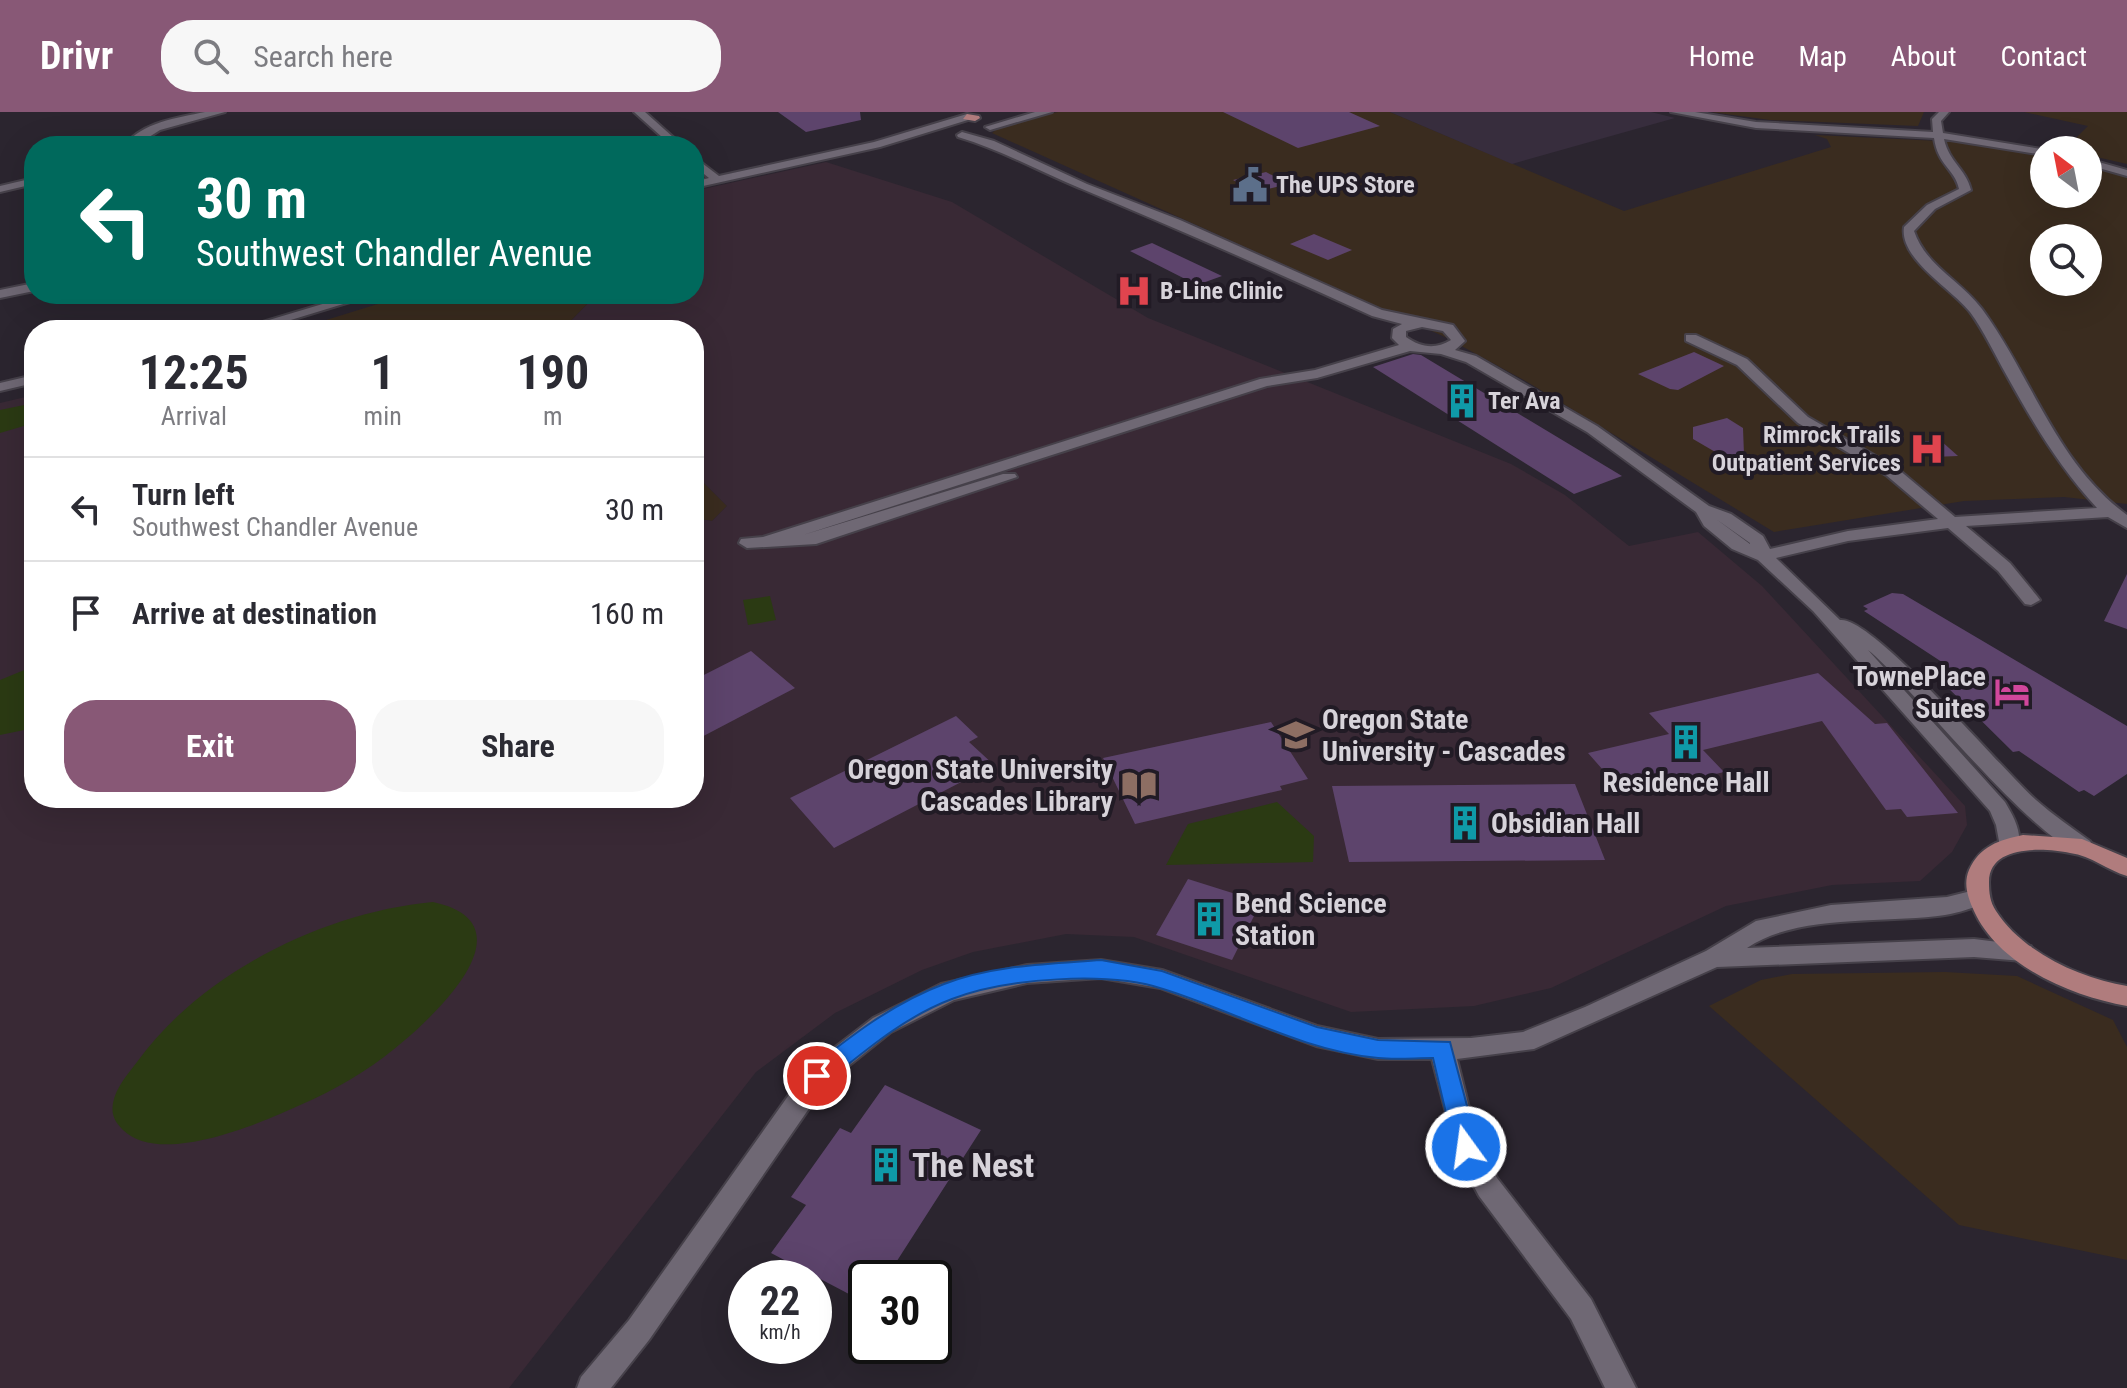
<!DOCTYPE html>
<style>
:root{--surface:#fff;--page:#f7f7f7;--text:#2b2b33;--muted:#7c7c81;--line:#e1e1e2;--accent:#885876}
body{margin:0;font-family:"Roboto Condensed",sans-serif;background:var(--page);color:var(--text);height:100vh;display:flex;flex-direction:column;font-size:30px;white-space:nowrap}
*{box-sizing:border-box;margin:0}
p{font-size:26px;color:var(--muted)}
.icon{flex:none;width:44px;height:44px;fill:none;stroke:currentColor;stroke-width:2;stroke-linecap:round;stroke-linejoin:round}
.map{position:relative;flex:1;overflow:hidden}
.drawer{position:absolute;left:24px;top:208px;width:680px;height:488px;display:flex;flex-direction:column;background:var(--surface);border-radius:32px;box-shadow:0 8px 32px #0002}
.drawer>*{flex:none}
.banner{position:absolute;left:24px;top:24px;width:680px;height:168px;border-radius:32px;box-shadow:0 8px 32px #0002;background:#00695c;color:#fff;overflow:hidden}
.needle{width:52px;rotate:328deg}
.controls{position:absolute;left:2030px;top:24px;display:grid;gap:16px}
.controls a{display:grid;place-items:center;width:72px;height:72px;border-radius:50%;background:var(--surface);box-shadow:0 8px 32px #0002;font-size:40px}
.speed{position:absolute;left:728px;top:1148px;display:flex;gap:16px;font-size:40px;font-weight:700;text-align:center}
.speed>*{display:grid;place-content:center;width:104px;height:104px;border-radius:50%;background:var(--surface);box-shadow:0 8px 32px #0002;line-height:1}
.speed small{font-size:20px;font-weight:400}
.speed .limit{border:4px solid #111;border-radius:12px;background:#fff;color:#111}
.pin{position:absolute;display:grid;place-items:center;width:68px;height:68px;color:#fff;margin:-34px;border:4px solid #fff;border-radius:50%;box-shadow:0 2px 8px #0007}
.me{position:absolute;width:88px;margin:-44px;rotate:346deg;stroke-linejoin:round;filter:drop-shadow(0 0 6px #0008)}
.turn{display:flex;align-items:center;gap:28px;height:168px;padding:0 40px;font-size:36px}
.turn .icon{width:104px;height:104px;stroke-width:2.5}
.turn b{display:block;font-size:56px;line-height:68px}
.eta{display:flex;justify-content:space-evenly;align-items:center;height:136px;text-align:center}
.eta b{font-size:48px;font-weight:700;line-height:56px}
.cta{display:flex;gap:16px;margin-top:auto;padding:16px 40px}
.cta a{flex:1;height:92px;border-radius:32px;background:var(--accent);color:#fff;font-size:32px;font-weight:700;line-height:92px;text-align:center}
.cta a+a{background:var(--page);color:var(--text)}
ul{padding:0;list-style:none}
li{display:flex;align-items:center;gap:24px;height:104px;padding:0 40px;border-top:2px solid var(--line)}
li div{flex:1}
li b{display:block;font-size:30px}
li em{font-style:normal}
header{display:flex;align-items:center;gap:48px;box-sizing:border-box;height:112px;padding:0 40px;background:var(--accent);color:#fff}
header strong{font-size:38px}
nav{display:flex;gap:44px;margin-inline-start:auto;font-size:28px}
.search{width:560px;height:72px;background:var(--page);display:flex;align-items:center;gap:20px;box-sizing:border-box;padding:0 28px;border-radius:32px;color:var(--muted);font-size:30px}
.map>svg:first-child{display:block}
</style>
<header>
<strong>Drivr</strong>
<div class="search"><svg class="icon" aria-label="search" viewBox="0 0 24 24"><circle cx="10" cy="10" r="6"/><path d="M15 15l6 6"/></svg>Search here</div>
<nav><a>Home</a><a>Map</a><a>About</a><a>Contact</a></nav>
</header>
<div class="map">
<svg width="2127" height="1276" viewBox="0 0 2127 1276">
<rect width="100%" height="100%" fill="#2b252f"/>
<!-- commercial -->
<path fill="#3a2c1f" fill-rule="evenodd" d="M1058,0H1390L1624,99L1831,35L1827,27L1815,23L1960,30L2044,45V82H2088V55L2127,64V392L2064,385L1964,389L1774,420L1529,271L1445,225L992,21L1004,11ZM2044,126H2088V170H2044Z
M1711,0H1924L1918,14L1770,8Z
M2024,0H2127V52L2088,43V38L2065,37L2088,14Z
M410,182H597L562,218H294Z
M694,361L727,394L712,409L694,406Z
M1945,860L2017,864L2113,908L2127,935V1148L1959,1113L1709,894L1761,868L1792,862Z"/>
<!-- built -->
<path fill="#372d3d" d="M1390,0H1651L1675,6L1512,52Z"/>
<!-- education -->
<path fill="#392935" d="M826,50L952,90L1148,206L1511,352L1565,383L1629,434L1698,420L1762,474L1965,694L1967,713L1952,740L1920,769L1832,773L1726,794L1551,876L1474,894L1351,900L1134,825L1066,822L973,840L922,858L835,901L756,960L509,1276H0V291L34,283V686H694V406L712,409L727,394L694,361V218H562L597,182H694V79Z"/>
<!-- green -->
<path fill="#2b3a13" d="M34,291V311L0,321V298Z
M770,484L776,508L748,513L743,488Z
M34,554V616L0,623V568Z
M1277,690L1314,724L1313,750L1166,753L1188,712Z
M433,790C539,813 425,914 384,945C355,967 322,984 289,998C251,1015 158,1053 123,1018C115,1010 111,1003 113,991C116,975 128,962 137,950C202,860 325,800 433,790Z"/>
<!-- building -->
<path fill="#5d446c" d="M778,0H860L861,8L806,20Z
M1223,0H1349L1380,14L1298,36Z
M1266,60L1289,72L1256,80L1233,68Z
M1314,122L1352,138L1328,148L1290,132Z
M1152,131L1222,164L1197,173L1130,139Z
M1694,240L1724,254L1678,278L1670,277L1638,262Z
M1413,242L1421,243L1622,364L1574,382L1373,255Z
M1727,306L1743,316L1744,343L1729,348L1693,327V315Z
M1940,328L1958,344L1933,345L1915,330Z
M2127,462V517L2104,509Z
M1892,481L1903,482L2127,614V662L2094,684L2084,678L2079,680L2019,639L2013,640L1933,561L1948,554L1864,499L1868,497L1863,494Z
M751,539L795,576L694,629V568Z
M1818,561L1875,612L1887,611L1958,701L1907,705L1901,697L1886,698L1822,609L1703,638L1724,660L1634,682L1626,673L1618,675L1588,641L1669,622L1649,601Z
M956,604L978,625L969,630L994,653L834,736L790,686Z
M1271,610L1308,667L1280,674L1282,678L1135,712L1103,646Z
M1575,672L1605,748L1349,750L1332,674Z
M1188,767L1261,790L1232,848L1156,823Z
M885,973L981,1018L886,1166H866V1191L771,1141L806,1093L791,1085L840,1016L851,1021Z"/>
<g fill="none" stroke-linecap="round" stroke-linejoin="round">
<!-- minor casing -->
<g stroke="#46414a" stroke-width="4">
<path id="minor" d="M205,0H225L160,18L135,34H124C142,10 177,6 205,0Z
M634,0H645L683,34H672Z
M1035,0H1052L990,18L985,15Z
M1671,0H1695L1756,10L1933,20L1932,7L1939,0H1949L1941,9L1943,21L2048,38H2044V43L1944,27C1949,50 1966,57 1971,78L1935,97L1914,119C1926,154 1960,168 1982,197C2032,265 2056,351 2127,403V416L2108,405L1966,414L2010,451L2037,484L2040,488L2031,493L2025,492L1998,459L1948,416L1848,429L1776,446L1840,508C1872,503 2004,660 2036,688C2053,703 2072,716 2090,729L2093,735L2090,741C2051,752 1906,567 1868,538L2005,690C2014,705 2024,723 2017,740H2001L1996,713L1990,699L1813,499L1758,448L1732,437L1704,414L1696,400L1587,320L1466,250L1441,242L1410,239L1317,266L1267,274L803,423L1003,362H1015L1017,365L816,432L747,436L739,431L741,427L763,425L1260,267L1315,258L1399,233L1392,226L1393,217L1402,212L1372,204C1276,160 1180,118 1082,77C1040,60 1002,38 958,25L957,23L962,20L994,29L1087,72L1180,108L1382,198L1453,213L1465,229L1455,238L1476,244L1597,314L1709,394L1731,402L1763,424L1770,437L1848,419L1938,407L1886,363L1798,311L1737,253L1686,229V223H1696L1747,247L1808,305L1898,357L1955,405L2097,396C2060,356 2033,311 2007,264C1995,243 1984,219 1970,200C1952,177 1899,147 1904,115L1927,93L1959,77C1955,57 1938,54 1934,26L1756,16ZM1422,215L1443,219L1451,228C1435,238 1420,235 1406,225V219ZM1716,407L1750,431V432Z
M967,2L971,7L880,35L694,76V70L709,66L694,54V45L719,64L874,30Z
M2088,47L2127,58V64L2088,53Z
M34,66V72L0,80V74Z
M34,171V179L0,186V178Z
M356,182H376L258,218H236Z
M34,263V271L0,279V271Z
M1979,777L1987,779L1990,785L1987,791C1974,795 1959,801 1945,803C1886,812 1798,801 1747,836L1974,827L2031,834L2035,840L2031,846L2023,849L1974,845L1717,855L1534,937L1457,947L1478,1032L1497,1066L1591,1187L1636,1276H1605L1571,1207L1479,1084L1457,1043L1432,947H1378L1316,934L1160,876L1101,866L1027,871L954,888L891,920L826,972L649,1228L611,1276H577L581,1265L629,1208L808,956L873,906L941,872L1027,853L1101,848L1162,858L1317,914L1378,927L1471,926L1523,920L1585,895L1706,839L1756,809L1831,793L1947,785Z"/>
</g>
<!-- major casing -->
<g stroke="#46414a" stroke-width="4">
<path id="major" d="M967,2L979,4L980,6L975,9L963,7Z
M2023,723L2082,727L2127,746V764C2107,758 2092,744 2070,741C2045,736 1989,732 1989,770C1989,781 1990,790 1996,799C2022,840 2081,867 2127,874V894C2072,884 1999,854 1974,799C1968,786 1963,772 1969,758C1980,734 1999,728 2023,723Z"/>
</g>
<!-- minor -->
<use href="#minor" fill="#6f6874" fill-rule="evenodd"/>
<!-- major -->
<use href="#major" fill="#b07c7d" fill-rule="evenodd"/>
</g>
<!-- route -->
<path fill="#1a73e8" stroke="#114b97" stroke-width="2" d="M1101,848L1162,859L1317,915L1378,928L1450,930L1478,1035L1475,1042L1466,1045L1458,1042L1454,1035L1433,946C1415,946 1396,948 1378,946C1303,939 1234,899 1163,877C1108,859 1007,866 952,887C904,905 865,939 825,971L817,973L809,971L806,964L809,957C851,924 893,891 944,872C992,853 1049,852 1101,848Z"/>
<!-- icons -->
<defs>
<g id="civic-bare" transform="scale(2.76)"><path d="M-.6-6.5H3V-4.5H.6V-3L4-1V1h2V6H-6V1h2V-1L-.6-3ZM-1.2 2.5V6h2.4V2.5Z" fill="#5c6f8a" stroke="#211b25" stroke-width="2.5" paint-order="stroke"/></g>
<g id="hospital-bare" transform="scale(2.76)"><path d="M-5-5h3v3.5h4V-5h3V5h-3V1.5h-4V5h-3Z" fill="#e0444e" stroke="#211b25" stroke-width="2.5" paint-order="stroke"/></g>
<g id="building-bare" transform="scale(2.76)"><path d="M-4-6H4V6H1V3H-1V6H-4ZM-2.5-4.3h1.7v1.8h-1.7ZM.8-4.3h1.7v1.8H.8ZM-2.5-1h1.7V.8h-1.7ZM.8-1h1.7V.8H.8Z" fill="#0f9aa8" stroke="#211b25" stroke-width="2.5" paint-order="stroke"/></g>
<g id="hotel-bare" transform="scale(2.76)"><path d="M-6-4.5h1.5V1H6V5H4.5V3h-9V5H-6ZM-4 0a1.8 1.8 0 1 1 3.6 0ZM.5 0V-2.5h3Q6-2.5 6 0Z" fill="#d1479c" stroke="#211b25" stroke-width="2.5" paint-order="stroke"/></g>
<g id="university-bare" transform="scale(2.76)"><path d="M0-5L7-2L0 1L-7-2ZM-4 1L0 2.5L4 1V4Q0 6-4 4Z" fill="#8d6e63" stroke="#211b25" stroke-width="2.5" paint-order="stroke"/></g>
<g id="library-bare" transform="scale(2.76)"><path d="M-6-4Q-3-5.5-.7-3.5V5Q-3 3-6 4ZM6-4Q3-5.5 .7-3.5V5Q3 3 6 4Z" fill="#8d6e63" stroke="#211b25" stroke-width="2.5" paint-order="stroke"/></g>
</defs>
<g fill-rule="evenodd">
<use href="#civic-bare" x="1250" y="73"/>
<use href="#hospital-bare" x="1134" y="179"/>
<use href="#building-bare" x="1462" y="289"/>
<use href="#hospital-bare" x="1927" y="337"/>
<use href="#hotel-bare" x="2012" y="580"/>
<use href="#university-bare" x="1296" y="623"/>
<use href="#building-bare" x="1686" y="630"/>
<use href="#library-bare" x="1139" y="673"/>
<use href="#building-bare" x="1465" y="711"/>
<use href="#building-bare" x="1209" y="807"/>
<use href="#building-bare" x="886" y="1053"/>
</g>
<g text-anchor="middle" stroke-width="8" stroke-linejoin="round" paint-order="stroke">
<!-- far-poi labels -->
<g font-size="24" font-weight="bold" fill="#d7d3da" stroke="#211b25" text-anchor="start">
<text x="1276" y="81">The UPS Store</text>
<text x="1160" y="187">B-Line Clinic</text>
<text x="1488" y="297">Ter Ava</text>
<text x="1901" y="331" text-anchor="end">Rimrock Trails<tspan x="1901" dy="28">Outpatient Services</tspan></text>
</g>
<!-- poi labels -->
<g font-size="28" font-weight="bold" fill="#d7d3da" stroke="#211b25" text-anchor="start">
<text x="1986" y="574" text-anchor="end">TownePlace<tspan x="1986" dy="32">Suites</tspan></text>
<text x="1322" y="617">Oregon State<tspan x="1322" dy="32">University - Cascades</tspan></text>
<text x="1113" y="667" text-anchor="end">Oregon State University<tspan x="1113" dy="32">Cascades Library</tspan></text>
<text x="1686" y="680" text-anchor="middle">Residence Hall</text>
<text x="1491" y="721">Obsidian Hall</text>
<text x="1235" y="801">Bend Science<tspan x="1235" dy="32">Station</tspan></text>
</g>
<!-- near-poi labels -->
<g font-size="34" font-weight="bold" fill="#d7d3da" stroke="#211b25" text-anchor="start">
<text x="912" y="1065">The Nest</text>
</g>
</g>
</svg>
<div class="controls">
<a><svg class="needle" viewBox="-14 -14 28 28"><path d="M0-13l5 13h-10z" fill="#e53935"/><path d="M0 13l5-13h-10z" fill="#7c7c81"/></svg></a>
<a><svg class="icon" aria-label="search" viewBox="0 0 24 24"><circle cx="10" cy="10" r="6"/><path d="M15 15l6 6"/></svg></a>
</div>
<div class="speed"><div>22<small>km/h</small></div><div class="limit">30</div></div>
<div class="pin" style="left:817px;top:964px;background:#d93025"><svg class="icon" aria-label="arrive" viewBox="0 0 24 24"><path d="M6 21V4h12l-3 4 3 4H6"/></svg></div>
<svg class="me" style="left:1466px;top:1035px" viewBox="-20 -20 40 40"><circle r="17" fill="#1a73e8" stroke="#fff" stroke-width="3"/><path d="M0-11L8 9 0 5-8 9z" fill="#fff"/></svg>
<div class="banner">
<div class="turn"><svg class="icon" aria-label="left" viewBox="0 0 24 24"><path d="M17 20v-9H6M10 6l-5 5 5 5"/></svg><div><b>30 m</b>Southwest Chandler Avenue</div></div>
</div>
<section class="drawer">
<div class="eta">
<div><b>12:25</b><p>Arrival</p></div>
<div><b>1</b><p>min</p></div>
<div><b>190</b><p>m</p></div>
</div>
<ul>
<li><svg class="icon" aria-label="left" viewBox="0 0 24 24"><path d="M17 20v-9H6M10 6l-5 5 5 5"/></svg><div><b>Turn left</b><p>Southwest Chandler Avenue</p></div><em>30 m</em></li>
<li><svg class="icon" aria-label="arrive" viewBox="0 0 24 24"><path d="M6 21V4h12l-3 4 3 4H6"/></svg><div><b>Arrive at destination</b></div><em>160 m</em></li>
</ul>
<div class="cta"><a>Exit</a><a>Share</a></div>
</section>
</div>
